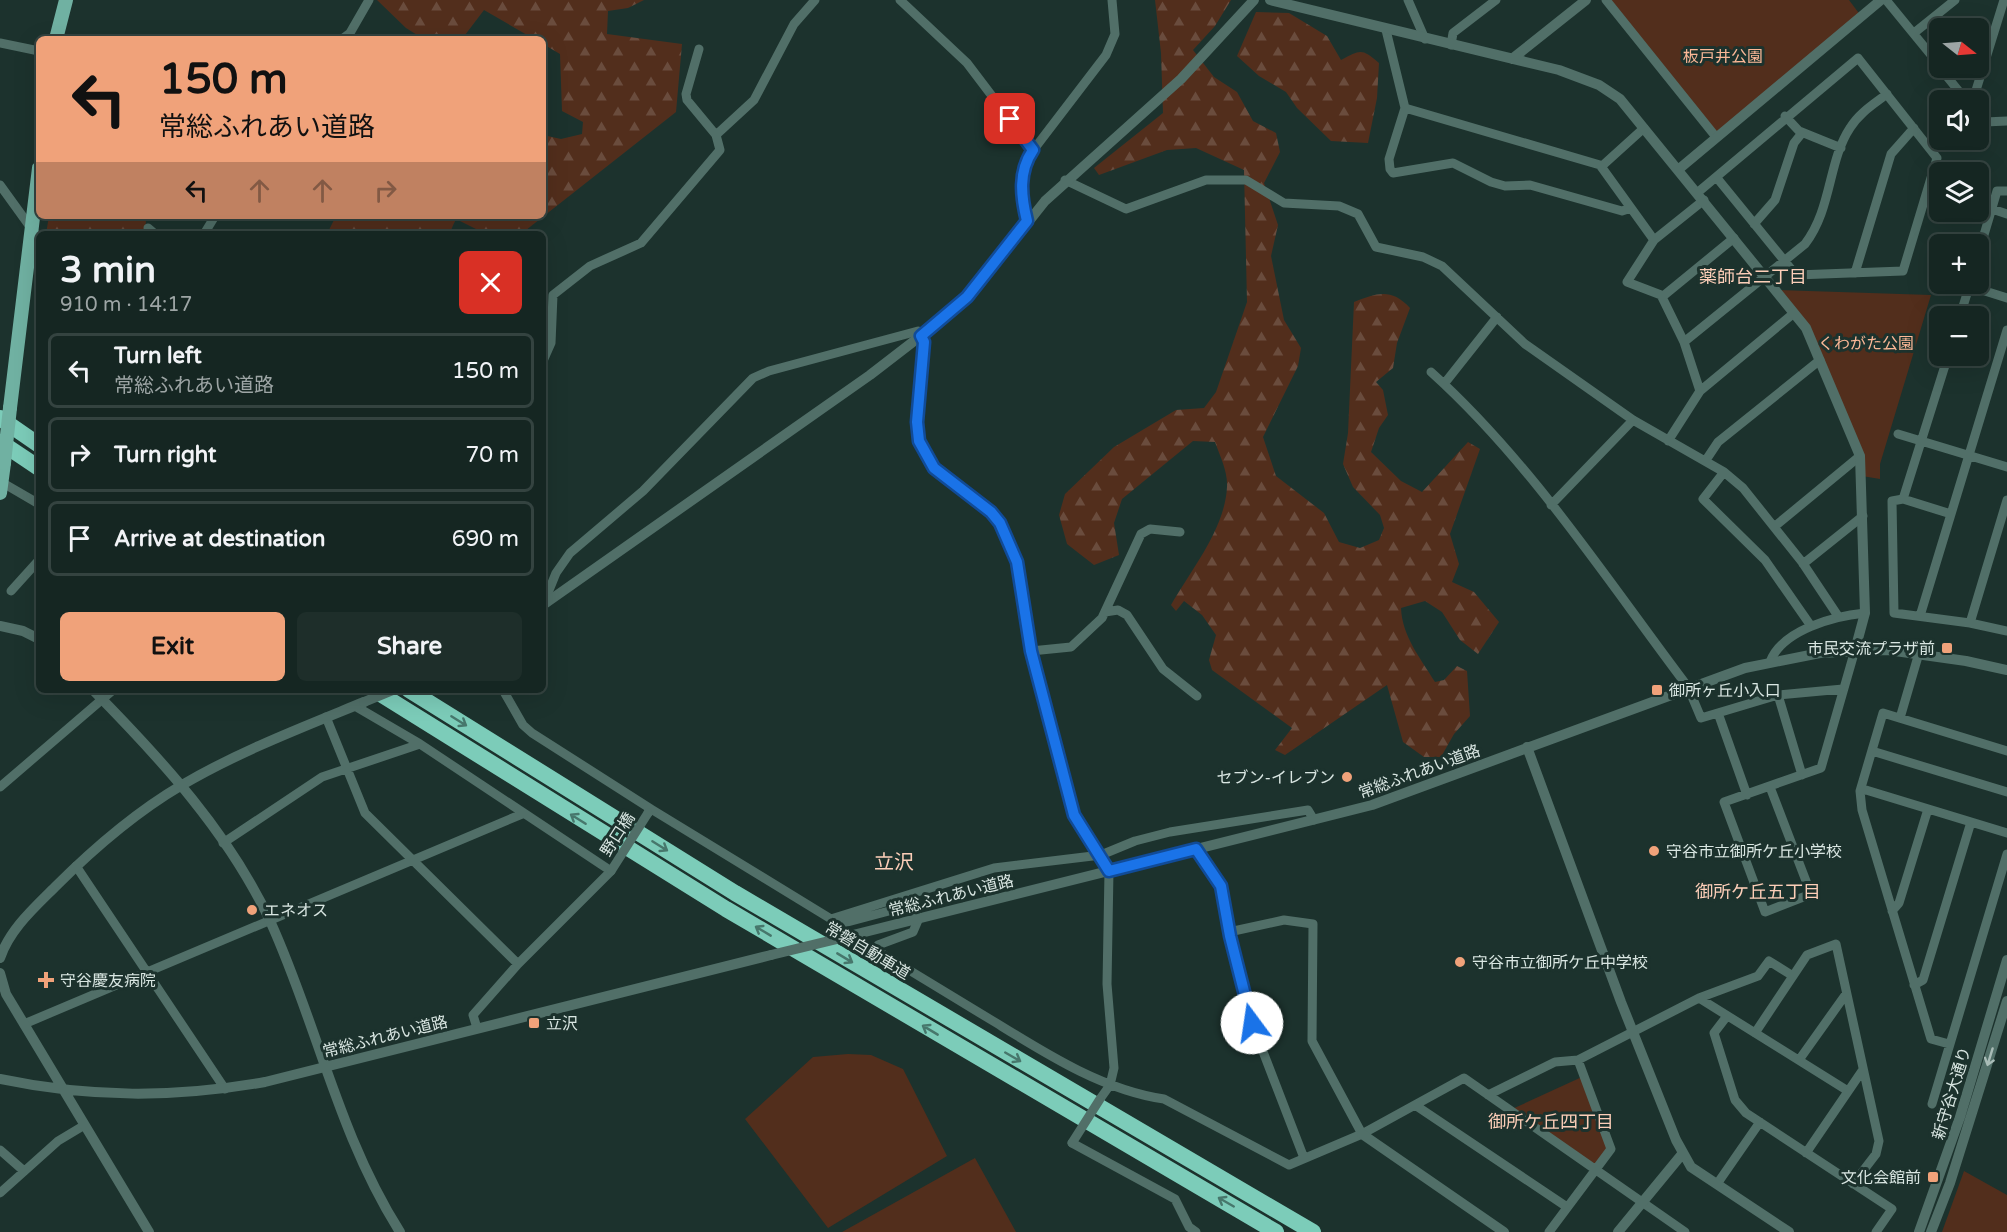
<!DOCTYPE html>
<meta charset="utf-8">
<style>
:root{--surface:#152622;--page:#1e2e2a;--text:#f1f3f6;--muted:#9da5a5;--line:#344340;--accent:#f0a27a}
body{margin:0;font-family:"Varela Round","Noto Sans JP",sans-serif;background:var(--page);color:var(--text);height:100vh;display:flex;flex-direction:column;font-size:22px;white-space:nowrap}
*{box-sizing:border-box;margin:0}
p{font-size:20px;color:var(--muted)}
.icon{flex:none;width:33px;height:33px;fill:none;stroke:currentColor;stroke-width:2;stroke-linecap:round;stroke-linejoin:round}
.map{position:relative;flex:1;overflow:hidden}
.drawer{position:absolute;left:36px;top:231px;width:510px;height:462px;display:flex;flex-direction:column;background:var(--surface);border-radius:9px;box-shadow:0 6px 24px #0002,0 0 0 2px var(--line)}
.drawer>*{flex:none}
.banner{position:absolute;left:36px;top:36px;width:510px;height:183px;border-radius:9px;box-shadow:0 6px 24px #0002,0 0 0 2px var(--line);background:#f0a27a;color:#111;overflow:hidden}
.needle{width:39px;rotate:107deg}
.fabs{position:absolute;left:1929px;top:18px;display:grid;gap:12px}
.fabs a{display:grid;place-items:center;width:60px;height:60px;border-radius:9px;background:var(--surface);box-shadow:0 6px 24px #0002,0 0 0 2px var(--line);font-size:30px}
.pin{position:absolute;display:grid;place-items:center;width:51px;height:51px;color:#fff;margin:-26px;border-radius:12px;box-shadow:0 3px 9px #0006}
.me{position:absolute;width:66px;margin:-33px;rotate:346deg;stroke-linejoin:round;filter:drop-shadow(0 0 4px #0008)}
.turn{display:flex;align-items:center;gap:21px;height:126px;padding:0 24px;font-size:27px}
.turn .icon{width:78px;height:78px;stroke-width:2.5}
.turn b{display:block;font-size:42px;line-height:51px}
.lanes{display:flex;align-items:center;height:57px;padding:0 24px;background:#0003;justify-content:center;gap:30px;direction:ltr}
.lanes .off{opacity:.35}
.round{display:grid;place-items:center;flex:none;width:63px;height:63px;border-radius:9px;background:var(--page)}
.overview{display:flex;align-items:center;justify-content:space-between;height:102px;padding:0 24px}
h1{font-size:36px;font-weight:800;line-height:45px}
.cta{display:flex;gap:12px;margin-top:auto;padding:12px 24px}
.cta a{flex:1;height:69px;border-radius:9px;background:var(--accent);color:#111;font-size:24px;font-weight:800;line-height:69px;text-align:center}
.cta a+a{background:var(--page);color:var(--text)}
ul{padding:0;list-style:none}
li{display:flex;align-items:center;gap:18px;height:75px;margin:0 12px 9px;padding:0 12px;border:3px solid var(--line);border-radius:9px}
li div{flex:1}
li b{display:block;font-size:22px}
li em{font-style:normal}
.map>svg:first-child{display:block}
</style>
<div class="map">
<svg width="2007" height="1232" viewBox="0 0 2007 1232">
<defs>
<pattern id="forest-firs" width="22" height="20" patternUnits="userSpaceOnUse" patternTransform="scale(1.5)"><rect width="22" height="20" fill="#522e1c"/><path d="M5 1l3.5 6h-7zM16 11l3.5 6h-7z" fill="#6a4c3d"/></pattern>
</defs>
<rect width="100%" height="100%" fill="#1c322d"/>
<!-- forest -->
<path fill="url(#forest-firs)" d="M377,0H644L628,8L608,11L607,34L682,44L676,112L521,234H486L456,219L449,234H327L336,216H543V135L561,139L582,134L583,122L562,111L560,54L543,44V39H534L484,10L462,39L422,38L406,28Z
M1155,0H1231L1215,26L1193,50L1214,77L1237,92L1253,121L1276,133L1280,152L1264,183L1278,225L1271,256L1284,320L1301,348L1298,366L1263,437L1276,476L1324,513L1339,542L1360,548L1379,540L1384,528L1380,515L1353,487L1343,464L1348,433L1354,302C1378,293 1391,288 1410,308L1397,343L1393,368L1376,382L1383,390L1388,415L1379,428L1371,452L1401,481L1422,492L1468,442L1480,449L1450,534L1459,564L1452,582L1474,592L1499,622L1478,654L1460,640L1442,612L1425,601L1401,608C1402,636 1421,659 1435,682L1444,680L1457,666L1467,671L1470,716L1454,734L1441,757H1424L1403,742L1387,685L1285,755L1275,750L1292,728L1212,670L1209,660L1216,635L1202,615L1184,601L1176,611L1171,605C1191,570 1225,529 1227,487C1228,472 1220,456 1215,442L1193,441L1122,499L1114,523L1119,555L1094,565L1067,544L1059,515L1065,494L1114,447L1176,410L1204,408L1216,392L1247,302L1244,170L1196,148L1167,150L1099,175L1094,168L1163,113L1161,53Z
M1256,12L1289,13L1327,36L1341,60C1361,50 1361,48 1379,63L1377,98L1368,143L1331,141L1297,108L1286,92L1259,76L1237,56Z
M49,216H143L146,219L145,234H46Z"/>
<!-- park -->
<path fill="#522e1c" d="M1606,0H1849L1861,16L1716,137Z
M1776,290L1931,295L1880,464V479L1862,476L1860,456L1806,328Z
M848,1054L871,1055L903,1069L947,1156L828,1228L745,1119L813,1057Z
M1584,1076L1611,1149L1595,1170L1510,1110Z
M975,1158L1016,1232H842Z
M1964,1171L2007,1195V1232H1942Z"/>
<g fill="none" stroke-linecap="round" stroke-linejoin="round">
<!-- minor -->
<path stroke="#516f68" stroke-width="9" d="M900,0L967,63L1033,150
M1408,0L1425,39
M1606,0L1716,137
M1886,0L1940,66
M1386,30L1405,108L1600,165L1654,240
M1914,33L1955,0
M342,39L350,33L369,0
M0,43L39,51
M1451,45L1453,33L1496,0
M1940,68L1966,100
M1973,100L2004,0
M1405,108L1389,159L1390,169L1393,173L1453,163L1491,182L1505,186L1530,185L1622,211L1631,208
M1978,115L1985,122L2007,121
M1785,116L1799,131L1841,148
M716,135L754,100L794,24L815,0
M1602,166L1644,128
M1065,180L1126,209L1206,180H1246L1284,203L1339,206L1358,214L1376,247L1423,257L1442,266L1525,344L1633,420L1724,472L1743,488L1802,562L1838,616
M0,185L39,239
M1697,193L1858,58L1937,158L1903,271L1796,275L1717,178
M1992,209L2007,214
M1027,221C1021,193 1020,180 1031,153L1106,55L1115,34L1112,0
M1754,224L1775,200L1794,143L1802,133
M148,228L155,234
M204,234L215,216
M1978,255L1997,191H2007
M1855,273L1891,154L1914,128
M1969,286L2007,298
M1662,297L1734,238
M1960,316L1970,284
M1684,342L1805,244C1832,209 1828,161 1850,128C1859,113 1874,104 1887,94
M543,361L551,343L553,295L590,266L641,243L720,150L716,135L687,100L686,94L699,49
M1431,372C1531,462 1607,580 1688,687L1701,718L1778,695L1843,689
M1444,384L1497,317
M1700,391L1794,313
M1898,434L2007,467
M1668,441L1700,391L1684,342L1661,295L1627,282L1654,240L1704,200
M1706,460L1718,442L1820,360
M1724,472L1703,499L1765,560L1811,626
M1,482L39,504
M1903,499L1948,356
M1551,505L1633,420
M1951,514L1903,499L1892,501L1894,613L1970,623L2007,631
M1774,527L1860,456
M1803,564L1863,516
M11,591L39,560
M543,605L556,573L570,553L643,491L753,378L769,371L918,331L924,342L917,422L919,441L934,468L991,512L1000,523L1017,562L1031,651L1074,815L1109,871L1107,984L1114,1068L1110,1085L1100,1099
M1105,612L1118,610L1127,615L1163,669L1197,696
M1920,616L2007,330
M1970,623L2007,500
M1031,651L1071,647L1102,618L1141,534L1150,529L1180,532
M1770,662C1782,630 1834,616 1865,613
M503,690L523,725L532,733L651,809L648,813
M1778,695L1802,775
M355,706L420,744L611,871L518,964L473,1015L477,1028
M1718,713L1747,795
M326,717L365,813L518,964
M1900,718L1919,653
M1872,751L2007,792
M0,787L113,690
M1770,787L1811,894L1765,912L1724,802L1821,768L1855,650
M1860,791L1866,790L2007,833
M651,809L831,919L994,868L1101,855L1135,841L1170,832L1308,810L1314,820
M223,843L322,777L420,744
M1196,849L1221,886L1230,936L1252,1023L1304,1158
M76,866L225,1089
M1892,911L1899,903L1928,809
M831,919L840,924L904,907L914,911L919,918L913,932L878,945L876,950C915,974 954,997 993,1021C1045,1053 1102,1090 1164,1099L1289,1165L1362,1134L1464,1078L1685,1232
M1229,932L1284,920L1313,924L1312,1041L1362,1134
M1914,985L1923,980L1971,822
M1699,998L1848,1091
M1727,1016L1714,1033L1735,1100L1746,1113L1892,1209L1876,1232
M24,1024L522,814
M1755,1033L1807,955L1836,944L1879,1141L1876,1154L1853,1184
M1949,1044L1931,1039L1862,810L1860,791L1883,713L2007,751
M1799,1060L1846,994
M1488,1095L1555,1062L1578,1060L1699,998L1758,976L1769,961L1793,976
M1932,1104L2007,854
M1415,1105L1567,1207
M1072,1143L1175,1199L1189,1227L1196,1232
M0,1150L24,1171
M1806,1153L1862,1071
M1717,1184L1760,1122
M0,1193L58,1141L83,1126
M1549,1232L1611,1149L1578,1060"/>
<!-- tertiary -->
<path stroke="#516f68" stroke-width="10" d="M1270,0L1559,70L1599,85L1620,99L1806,328L1860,456L1865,613L1855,650
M1512,59L1586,0
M1679,169L1881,0
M543,605L870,375L953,311L983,279L1045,201L1181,79L1254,0
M0,626L23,631L39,639
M93,690C161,759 230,834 271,923C318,1027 338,1134 400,1232
M1527,747L1621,1002L1676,1140L1691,1167L1789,1232
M837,939L1372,805L1745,668L1820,653L1888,650L1966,661L2007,670
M0,958C10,929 34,908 55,887C93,849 136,812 182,785C240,751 303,727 364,702
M0,973L6,994L149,1232
M0,1079C90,1098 175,1098 265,1082L771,955
M1362,1134L1504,1232
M1618,1232L1683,1153
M1919,1232L1960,1117L2007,960
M1931,1232L1950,1183L2007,1001"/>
<!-- primary -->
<path stroke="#70b1a2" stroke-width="14" d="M56,39L66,0
M10,408L39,168
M0,493L4,463"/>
<!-- motorway -->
<path stroke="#7cccb9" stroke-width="16" d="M0,418L39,445
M0,442L39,468
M374,690L726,909L1276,1232
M409,690L735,893L1313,1232"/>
<!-- minor-bridge -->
<path stroke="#516f68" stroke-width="9" d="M611,871L648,813
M1072,1143L1100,1099"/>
<!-- tertiary-bridge -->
<path stroke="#516f68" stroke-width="10" d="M364,702L393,690
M771,955L837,939"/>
<!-- primary-bridge -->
<path stroke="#70b1a2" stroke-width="14" d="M4,463L10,408"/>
</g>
<!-- one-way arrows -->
<defs><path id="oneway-shaft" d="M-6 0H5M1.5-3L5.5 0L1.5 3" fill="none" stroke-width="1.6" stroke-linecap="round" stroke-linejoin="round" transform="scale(1.5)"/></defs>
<g stroke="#47776c">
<use href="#oneway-shaft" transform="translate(459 721) rotate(32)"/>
<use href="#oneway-shaft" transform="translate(578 819) rotate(-148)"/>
<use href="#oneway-shaft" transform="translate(660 846) rotate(32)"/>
<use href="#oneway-shaft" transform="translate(763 931) rotate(-149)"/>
<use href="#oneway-shaft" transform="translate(845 958) rotate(31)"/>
<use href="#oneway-shaft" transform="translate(930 1030) rotate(-149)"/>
<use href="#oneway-shaft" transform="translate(1013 1057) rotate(30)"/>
<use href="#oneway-shaft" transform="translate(1226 1202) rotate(-150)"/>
</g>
<use stroke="#a9bcb7" href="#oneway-shaft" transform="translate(1990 1057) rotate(107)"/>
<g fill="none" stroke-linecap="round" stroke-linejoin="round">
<!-- route casing -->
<g stroke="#114b97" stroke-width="15">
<path id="route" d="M1010,119L1033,150C1018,172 1021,196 1027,221L967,297L921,336L924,342L917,422L919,441L934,468L991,512L1000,523L1017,562L1031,651L1074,815L1109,871L1196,849L1221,886L1230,936L1252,1023"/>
</g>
<!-- route -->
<use href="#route" stroke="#1a73e8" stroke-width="10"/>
</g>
<!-- markers -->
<g fill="#f0a27a" stroke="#1c322d" stroke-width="2">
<rect x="1941" y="642" width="12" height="12" rx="3"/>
<rect x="1651" y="684" width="12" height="12" rx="3"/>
<circle cx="1347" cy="777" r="6"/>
<circle cx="1654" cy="851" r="6"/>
<circle cx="252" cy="910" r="6"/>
<circle cx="1460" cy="962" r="6"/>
<path d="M43 971h6v6h6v6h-6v6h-6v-6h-6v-6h6z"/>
<rect x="528" y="1017" width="12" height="12" rx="3"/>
<rect x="1927" y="1171" width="12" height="12" rx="3"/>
</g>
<g text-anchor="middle" stroke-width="6" stroke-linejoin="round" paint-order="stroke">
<!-- park labels -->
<g font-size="16" fill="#fcb897" stroke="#1c322d">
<text x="1723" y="62">板戸井公園</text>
<text x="1866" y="349">くわがた公園</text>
</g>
<!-- poi labels -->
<g font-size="16" fill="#d9e6e2" stroke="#1c322d" text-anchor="start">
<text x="1935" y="654" text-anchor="end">市民交流プラザ前</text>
<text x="1669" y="696">御所ヶ丘小入口</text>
<text x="1335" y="783" text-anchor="end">セブン-イレブン</text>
<text x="1666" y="857">守谷市立御所ケ丘小学校</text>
<text x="264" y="916">エネオス</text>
<text x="1472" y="968">守谷市立御所ケ丘中学校</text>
<text x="60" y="986">守谷慶友病院</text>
<text x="546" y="1029">立沢</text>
<text x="1921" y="1183" text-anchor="end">文化会館前</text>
</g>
<!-- street labels -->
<g font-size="16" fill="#d9e6e2" stroke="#1c322d">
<text transform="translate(1419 771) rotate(-20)" y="6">常総ふれあい道路</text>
<text transform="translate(617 834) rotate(-57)" y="6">野口橋</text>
<text transform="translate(951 895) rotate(-14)" y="6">常総ふれあい道路</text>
<text transform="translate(868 950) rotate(31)" y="6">常磐自動車道</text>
<text transform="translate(385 1036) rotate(-14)" y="6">常総ふれあい道路</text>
<text transform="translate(1951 1093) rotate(-73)" y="6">新守谷大通り</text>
</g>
<!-- neighbourhood labels -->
<g font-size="18" fill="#fcceb8" stroke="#1c322d">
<text x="1753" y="283">薬師台二丁目</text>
<text x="1758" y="898">御所ケ丘五丁目</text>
<text x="1551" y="1128">御所ケ丘四丁目</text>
</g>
<!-- quarter labels -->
<g font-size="20" fill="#fcceb8" stroke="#1c322d">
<text x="894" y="869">立沢</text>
</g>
</g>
</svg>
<div class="fabs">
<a><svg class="needle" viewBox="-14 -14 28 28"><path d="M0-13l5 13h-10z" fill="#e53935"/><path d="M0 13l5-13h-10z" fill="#9da5a5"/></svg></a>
<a><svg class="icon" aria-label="sound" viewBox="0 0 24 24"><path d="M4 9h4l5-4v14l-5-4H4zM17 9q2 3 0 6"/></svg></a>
<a><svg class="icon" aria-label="layers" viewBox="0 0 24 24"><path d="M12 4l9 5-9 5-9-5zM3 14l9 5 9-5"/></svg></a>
<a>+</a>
<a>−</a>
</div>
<div class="pin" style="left:1010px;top:119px;background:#d93025"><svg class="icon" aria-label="arrive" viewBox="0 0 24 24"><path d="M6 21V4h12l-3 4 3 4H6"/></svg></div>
<svg class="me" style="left:1252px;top:1023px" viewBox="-20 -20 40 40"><circle r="19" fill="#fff"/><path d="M0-13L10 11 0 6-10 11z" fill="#1a73e8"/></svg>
<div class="banner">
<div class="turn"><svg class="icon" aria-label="left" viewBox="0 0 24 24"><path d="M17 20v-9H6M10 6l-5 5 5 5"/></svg><div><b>150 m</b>常総ふれあい道路</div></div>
<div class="lanes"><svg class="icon" aria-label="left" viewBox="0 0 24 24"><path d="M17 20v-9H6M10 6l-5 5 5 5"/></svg><svg class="icon off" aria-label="ahead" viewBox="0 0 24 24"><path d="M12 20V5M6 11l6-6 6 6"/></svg><svg class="icon off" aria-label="ahead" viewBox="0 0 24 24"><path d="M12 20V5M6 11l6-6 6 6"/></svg><svg class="icon off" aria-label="right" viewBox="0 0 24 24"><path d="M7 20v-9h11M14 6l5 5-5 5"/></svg></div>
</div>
<section class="drawer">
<div class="overview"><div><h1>3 min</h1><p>910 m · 14:17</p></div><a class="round" style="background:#d93025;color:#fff"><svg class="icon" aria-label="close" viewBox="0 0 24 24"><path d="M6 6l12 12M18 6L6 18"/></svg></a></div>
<ul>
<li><svg class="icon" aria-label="left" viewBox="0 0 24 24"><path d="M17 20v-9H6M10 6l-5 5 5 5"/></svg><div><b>Turn left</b><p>常総ふれあい道路</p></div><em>150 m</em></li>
<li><svg class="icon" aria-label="right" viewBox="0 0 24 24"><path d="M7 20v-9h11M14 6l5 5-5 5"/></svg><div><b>Turn right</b></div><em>70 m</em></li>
<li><svg class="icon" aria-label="arrive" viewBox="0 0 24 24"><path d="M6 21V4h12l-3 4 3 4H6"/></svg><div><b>Arrive at destination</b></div><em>690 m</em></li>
</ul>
<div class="cta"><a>Exit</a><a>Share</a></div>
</section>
</div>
